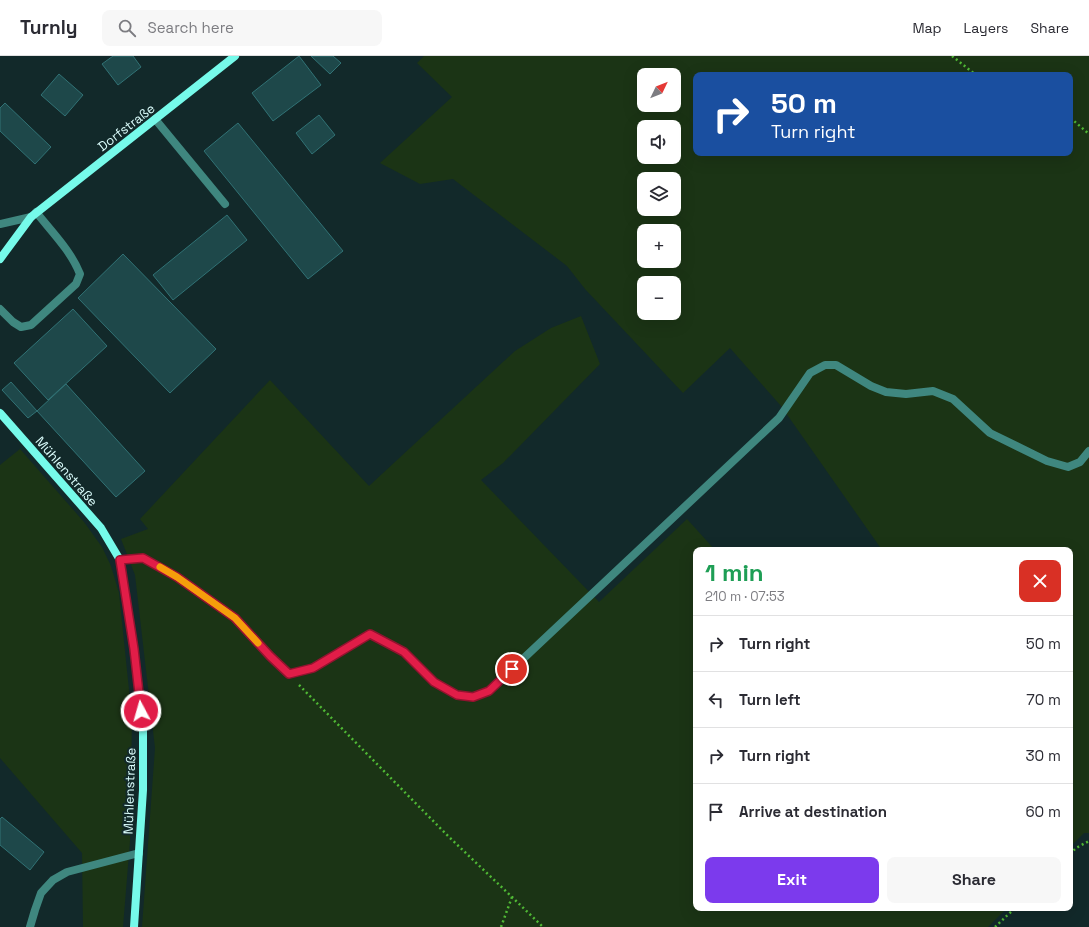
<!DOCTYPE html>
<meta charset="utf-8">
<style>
:root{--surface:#fff;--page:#f7f7f7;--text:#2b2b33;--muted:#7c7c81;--line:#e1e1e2;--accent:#7c3aed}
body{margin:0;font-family:"Space Grotesk",sans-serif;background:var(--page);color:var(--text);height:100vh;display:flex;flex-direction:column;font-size:15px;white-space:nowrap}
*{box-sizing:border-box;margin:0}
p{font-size:13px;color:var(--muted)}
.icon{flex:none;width:22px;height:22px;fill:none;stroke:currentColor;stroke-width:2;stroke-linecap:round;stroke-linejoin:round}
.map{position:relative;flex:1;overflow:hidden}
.panel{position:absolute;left:693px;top:491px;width:380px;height:364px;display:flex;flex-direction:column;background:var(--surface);border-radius:8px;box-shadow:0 4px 16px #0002}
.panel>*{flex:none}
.guide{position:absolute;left:693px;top:16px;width:380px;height:84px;border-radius:8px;box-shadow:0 4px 16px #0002;background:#1a4fa0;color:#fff;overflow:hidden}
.needle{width:26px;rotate:47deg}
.fabs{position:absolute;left:637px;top:12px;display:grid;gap:8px}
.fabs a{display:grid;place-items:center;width:44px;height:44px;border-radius:8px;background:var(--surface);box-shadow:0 4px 16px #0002;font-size:20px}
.pin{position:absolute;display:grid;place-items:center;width:34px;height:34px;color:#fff;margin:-17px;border:2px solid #fff;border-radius:50%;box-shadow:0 1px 4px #0007}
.me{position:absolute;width:44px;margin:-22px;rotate:354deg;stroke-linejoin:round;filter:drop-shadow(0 0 3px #0008)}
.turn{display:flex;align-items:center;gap:14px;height:84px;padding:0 12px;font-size:18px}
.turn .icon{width:52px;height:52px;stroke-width:2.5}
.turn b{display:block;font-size:28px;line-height:34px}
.round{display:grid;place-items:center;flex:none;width:42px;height:42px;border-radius:8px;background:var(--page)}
.overview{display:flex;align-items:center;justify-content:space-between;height:68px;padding:0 12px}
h1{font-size:24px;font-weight:700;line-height:30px;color:#1e9e55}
.primary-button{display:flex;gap:8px;margin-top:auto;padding:8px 12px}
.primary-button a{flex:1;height:46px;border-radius:8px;background:var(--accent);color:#fff;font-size:16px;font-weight:700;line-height:46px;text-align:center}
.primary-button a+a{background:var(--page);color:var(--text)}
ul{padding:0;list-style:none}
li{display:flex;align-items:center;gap:12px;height:56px;padding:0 12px;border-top:1px solid var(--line)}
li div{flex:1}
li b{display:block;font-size:15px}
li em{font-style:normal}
header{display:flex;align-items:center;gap:24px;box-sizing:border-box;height:56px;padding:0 20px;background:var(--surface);border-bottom:1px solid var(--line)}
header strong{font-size:19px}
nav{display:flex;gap:22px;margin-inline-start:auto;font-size:14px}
.search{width:280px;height:36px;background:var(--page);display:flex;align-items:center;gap:10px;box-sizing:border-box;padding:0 14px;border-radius:8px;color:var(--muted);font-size:15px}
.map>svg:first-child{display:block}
</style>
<header>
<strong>Turnly</strong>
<div class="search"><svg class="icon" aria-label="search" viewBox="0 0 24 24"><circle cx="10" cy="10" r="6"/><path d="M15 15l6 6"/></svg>Search here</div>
<nav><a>Map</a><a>Layers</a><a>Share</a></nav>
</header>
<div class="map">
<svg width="1089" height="871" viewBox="0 0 1089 871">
<rect width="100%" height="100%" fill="#12292a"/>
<!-- green -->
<path fill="#1b3415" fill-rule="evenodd" d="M424,0H1089V777H1084L1070,791V494H882L781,350L730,292L683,337L585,233L567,210L453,123L420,128L380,107L452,41L417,7ZM644,19H674V49H644ZM696,19H1070V97H696ZM644,71H674V101H644ZM644,123H674V153H644ZM644,175H674V205H644ZM644,227H674V257H644Z
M581,260L600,308L503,407L481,424L599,546L687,463L715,494H696V852H1007L988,871H142L155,692L135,519L121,483L148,473L140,463L270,324L369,430L515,295L551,272Z
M20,393L84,466L102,491L111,510L119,537L132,663L130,785L123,871H83L82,797L0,702V409Z"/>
<!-- building -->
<path fill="#1e484a" stroke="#317275" d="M113,0H133L141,11L118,29L102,8Z
M299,0L321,29L273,65L252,37Z
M311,0H333L341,7L330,18Z
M59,18L83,39L65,60L41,39Z
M5,47L51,91L35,108L0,75V52Z
M319,59L335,79L312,98L296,77Z
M238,67L343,195L308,223L204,95Z
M227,159L247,184L173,244L153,219Z
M123,198L216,293L170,337L78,242Z
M73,253L107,290L48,344L14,307Z
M11,326L37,355L28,362L2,334Z
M66,328L145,415L116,441L37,355Z
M2,761L44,796L30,814L0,789V763Z"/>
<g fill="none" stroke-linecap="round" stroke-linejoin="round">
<!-- path -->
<path stroke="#50b935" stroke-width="2.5" stroke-dasharray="2 3" stroke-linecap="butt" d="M952,0L976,19
M1070,63L1074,65L1089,78
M299,629L448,780L512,841L543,871
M1070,798L1076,792L1089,785
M501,871L512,841
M995,871L1015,852"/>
<!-- lane -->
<path stroke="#3f877f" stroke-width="8" d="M155,63L225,148
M0,253L13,266L21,271L31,269L76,228L80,218C71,195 52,176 36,156
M120,504L143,502L177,521L235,562L270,600L289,618L313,612L370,578L404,596L434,626L457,639L473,641L489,635L779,362L810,317L825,309H836L871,330L886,336L906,338L933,335L953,343L990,377L1047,405L1068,411L1080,406L1089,395
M30,871L35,854L41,837L53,824L67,816L139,797"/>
<!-- street -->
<path stroke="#3f877f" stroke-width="8" d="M0,168L31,161"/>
<!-- secondary -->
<path stroke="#76faea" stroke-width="8" d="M0,203L31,161L235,0
M0,357L101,472L120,504L134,593L143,670V734L134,871"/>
</g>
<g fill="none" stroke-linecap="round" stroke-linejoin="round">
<!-- route casing -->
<g stroke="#92132f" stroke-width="10">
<path id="route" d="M141,655L134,593L120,504L143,502L177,521L235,562L270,600L289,618L313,612L370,578L404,596L434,626L457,639L473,641L489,635L512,613"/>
</g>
<!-- route -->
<use href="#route" stroke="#e11d48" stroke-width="7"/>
<!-- slow -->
<path stroke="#f59e0b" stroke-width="7" d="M160,511L177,521L235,562L258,587"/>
</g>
<g text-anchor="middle" stroke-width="4" stroke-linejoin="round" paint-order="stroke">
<!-- street labels -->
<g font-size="13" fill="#dcfefd" stroke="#12292a">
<text transform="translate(126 71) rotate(-38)" y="5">Dorfstraße</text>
<text transform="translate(67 415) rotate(49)" y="5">Mühlenstraße</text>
<text transform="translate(129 735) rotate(-88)" y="5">Mühlenstraße</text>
</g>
</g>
</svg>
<div class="fabs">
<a><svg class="needle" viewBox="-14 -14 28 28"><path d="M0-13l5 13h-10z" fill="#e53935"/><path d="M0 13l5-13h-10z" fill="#7c7c81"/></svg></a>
<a><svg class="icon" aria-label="sound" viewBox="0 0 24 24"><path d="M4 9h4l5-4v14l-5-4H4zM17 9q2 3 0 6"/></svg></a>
<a><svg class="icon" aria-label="layers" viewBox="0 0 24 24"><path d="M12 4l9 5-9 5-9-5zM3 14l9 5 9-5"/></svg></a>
<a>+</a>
<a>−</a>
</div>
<div class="pin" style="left:512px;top:613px;background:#d93025"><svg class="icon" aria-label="arrive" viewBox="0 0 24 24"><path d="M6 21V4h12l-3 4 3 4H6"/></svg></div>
<svg class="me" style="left:141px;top:655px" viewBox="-20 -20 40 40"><circle r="17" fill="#e11d48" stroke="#fff" stroke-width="3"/><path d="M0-11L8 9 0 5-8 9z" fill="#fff"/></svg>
<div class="guide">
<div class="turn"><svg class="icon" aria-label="right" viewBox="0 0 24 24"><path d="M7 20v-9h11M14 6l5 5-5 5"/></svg><div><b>50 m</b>Turn right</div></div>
</div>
<section class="panel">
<div class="overview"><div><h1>1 min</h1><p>210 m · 07:53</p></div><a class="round" style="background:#d93025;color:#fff"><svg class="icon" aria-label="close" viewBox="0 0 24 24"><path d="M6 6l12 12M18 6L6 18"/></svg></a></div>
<ul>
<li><svg class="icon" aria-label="right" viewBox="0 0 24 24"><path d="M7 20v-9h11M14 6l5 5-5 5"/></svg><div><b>Turn right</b></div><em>50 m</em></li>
<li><svg class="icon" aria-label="left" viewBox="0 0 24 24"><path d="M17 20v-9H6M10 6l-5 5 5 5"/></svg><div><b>Turn left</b></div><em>70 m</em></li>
<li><svg class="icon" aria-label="right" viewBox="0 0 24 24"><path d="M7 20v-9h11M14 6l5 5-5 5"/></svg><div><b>Turn right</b></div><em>30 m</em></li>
<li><svg class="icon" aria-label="arrive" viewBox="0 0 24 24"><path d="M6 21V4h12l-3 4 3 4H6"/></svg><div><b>Arrive at destination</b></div><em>60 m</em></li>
</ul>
<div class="primary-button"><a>Exit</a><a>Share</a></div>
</section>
</div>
